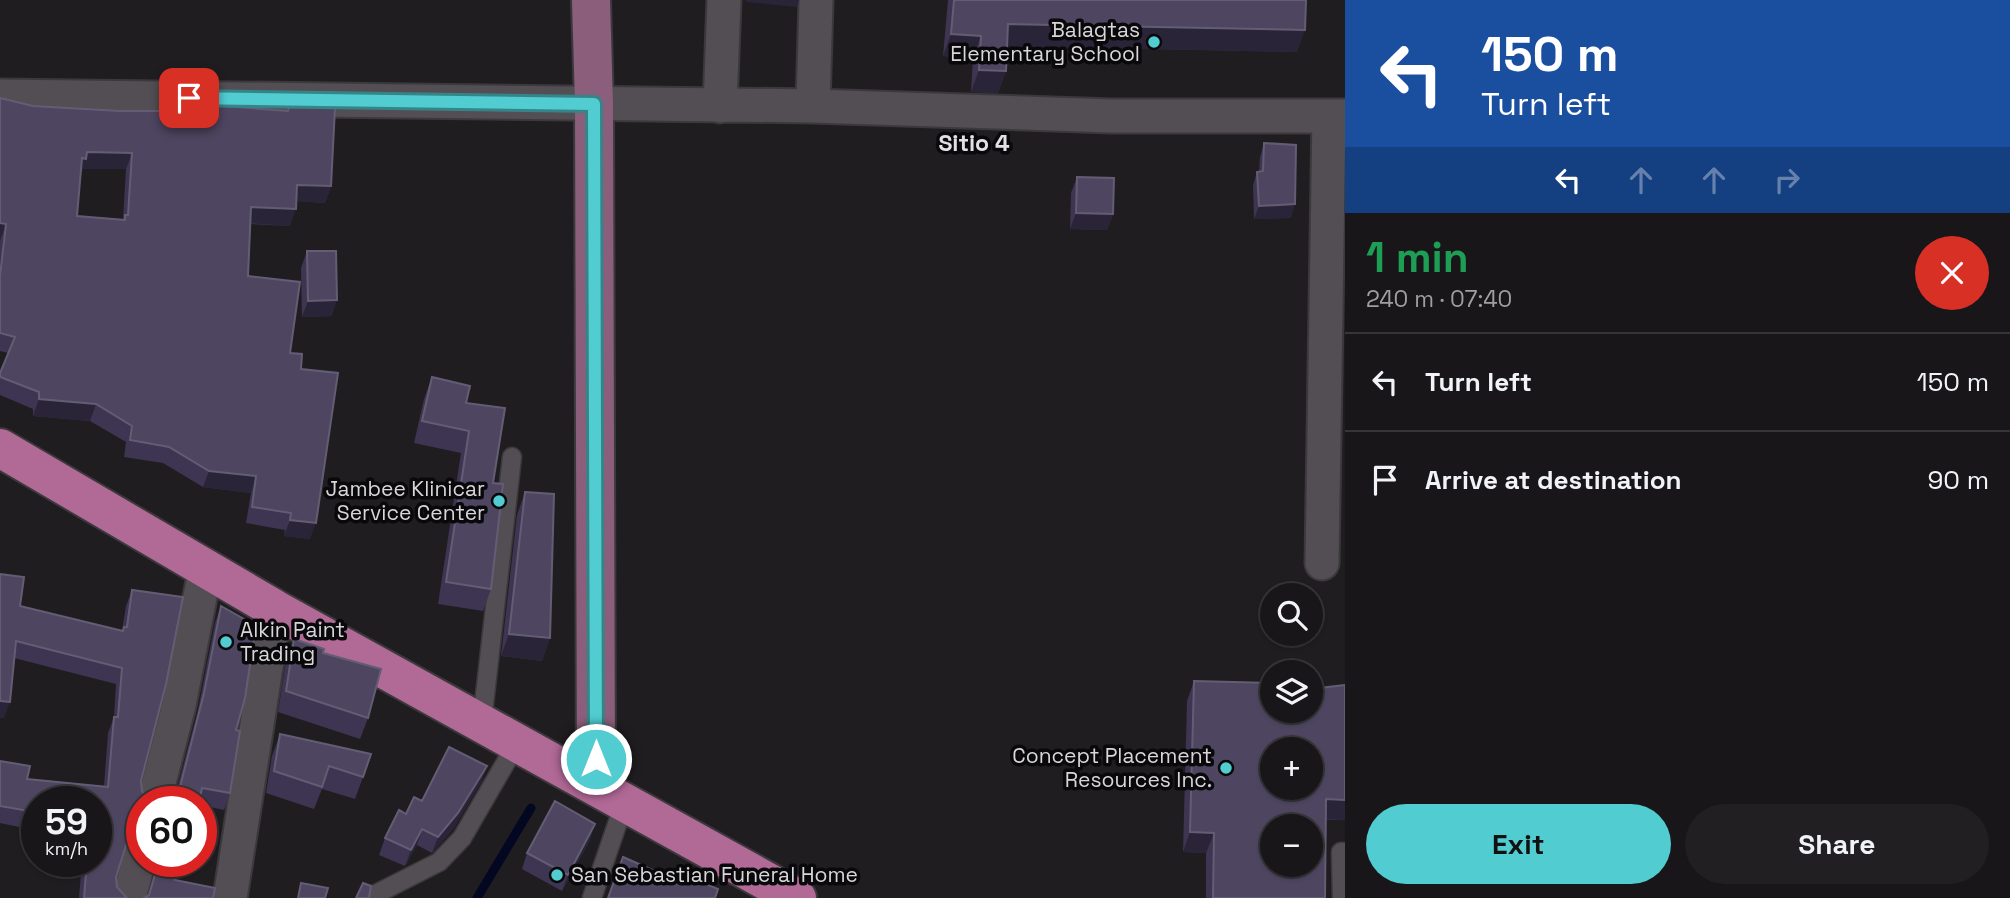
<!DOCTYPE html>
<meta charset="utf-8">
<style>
:root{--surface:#181619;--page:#211f22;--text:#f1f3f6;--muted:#9f9fa2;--line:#363538;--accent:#51ccd1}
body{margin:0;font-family:"Space Grotesk",sans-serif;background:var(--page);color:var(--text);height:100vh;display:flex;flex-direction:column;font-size:26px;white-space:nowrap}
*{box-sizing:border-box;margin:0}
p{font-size:23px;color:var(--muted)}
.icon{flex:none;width:38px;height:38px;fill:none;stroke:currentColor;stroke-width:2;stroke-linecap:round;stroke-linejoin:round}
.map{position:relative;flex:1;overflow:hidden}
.details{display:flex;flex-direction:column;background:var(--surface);width:665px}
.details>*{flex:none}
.top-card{background:#1a4fa0;color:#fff;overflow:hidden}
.controls{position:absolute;left:1260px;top:583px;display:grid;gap:14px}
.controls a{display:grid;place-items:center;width:63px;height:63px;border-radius:50%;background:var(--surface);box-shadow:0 2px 5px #0004,0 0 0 2px var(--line);font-size:35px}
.speed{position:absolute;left:21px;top:786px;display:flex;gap:14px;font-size:35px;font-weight:700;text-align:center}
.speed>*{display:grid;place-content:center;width:91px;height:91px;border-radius:50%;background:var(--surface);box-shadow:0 2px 5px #0004,0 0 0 2px var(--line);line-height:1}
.speed small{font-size:18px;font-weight:400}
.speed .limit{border:10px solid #d22;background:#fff;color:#111}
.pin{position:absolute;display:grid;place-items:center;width:60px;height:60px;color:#fff;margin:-30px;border-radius:14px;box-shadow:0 4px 10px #0006}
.me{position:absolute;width:77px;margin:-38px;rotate:0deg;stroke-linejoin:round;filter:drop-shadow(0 0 5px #0008)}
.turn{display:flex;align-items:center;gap:24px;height:147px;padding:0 21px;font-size:32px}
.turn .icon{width:91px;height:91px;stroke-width:2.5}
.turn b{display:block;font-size:49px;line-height:60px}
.lanes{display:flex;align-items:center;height:66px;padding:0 21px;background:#0003;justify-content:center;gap:35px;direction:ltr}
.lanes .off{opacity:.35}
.round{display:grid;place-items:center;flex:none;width:74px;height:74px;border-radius:37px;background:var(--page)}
.headline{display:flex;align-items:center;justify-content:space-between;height:119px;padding:0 21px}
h1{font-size:42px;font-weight:700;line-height:52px;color:#1e9e55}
.button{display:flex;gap:14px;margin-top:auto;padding:14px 21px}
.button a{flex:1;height:80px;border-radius:42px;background:var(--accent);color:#111;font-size:28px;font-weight:700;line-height:80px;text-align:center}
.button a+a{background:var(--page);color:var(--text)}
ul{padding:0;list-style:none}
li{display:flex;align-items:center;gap:21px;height:98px;padding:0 21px;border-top:2px solid var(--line)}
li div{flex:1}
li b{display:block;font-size:26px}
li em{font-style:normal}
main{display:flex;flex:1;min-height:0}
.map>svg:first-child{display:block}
</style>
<main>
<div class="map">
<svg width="1345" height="898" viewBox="0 0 1345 898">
<rect width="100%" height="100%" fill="#201d21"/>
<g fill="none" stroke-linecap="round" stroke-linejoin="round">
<!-- stream -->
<path stroke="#040721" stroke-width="9" d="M477,898L531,808"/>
<!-- lane casing -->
<g stroke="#3c393d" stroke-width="21">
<path id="lane" d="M482,722L512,457
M368,898L439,862L462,838L517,743
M592,898L624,804
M1342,898L1341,852H1345"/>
</g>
<!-- street casing -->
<g stroke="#3c393d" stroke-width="37">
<path id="street" d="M0,96L813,106L1112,116H1345
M720,106L724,0
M813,106L816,0
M1322,563L1329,116
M154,802L179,705L206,566
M129,898L142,849
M230,898L275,609"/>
</g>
<!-- primary casing -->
<g stroke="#3c393d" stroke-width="42">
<path id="primary" d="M591,0L594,104L596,786"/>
</g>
<!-- highway casing -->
<g stroke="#3c393d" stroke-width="42">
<path id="highway" d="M0,448L275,609L797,898"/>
</g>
<!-- lane -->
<use href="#lane" stroke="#524e53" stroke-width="18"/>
<!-- street -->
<use href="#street" stroke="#524e53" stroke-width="33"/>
<!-- primary -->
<use href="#primary" stroke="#8b5e7b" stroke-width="38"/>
<!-- highway -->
<use href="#highway" stroke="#b16996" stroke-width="38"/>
</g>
<!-- wall -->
<path fill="#3d3552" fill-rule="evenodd" d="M948,0H1306L1297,52L1007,46L1006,71L998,93L971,92L973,58L943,56Z
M0,98L33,106L120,111H166L169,102L287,111L289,107L331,186L325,203L297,201L290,226L251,224L248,276L290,353L301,369L310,539L284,536L285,530L246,523L251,493L203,487L163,463L124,457L126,442L90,421L33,416V409L0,395V373L8,353L0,351ZM83,169H126L123,219L77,216L81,173Z
M1264,143L1291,218L1254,219L1253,185L1257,172H1259L1260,157Z
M1077,177L1113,214L1107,230L1070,229L1071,193Z
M307,251L332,316L302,317L301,268Z
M432,377L466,403L493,483L491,589L483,611L438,604L461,453L414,443L424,399Z
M525,492L550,638L542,661L501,656L517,515Z
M132,590L141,781L142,831L138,830L129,835L116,877L117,887L127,898H79L82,861H96V802L37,849L27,848L29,829L0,823V761L27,779L104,786L108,733L114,717L116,684L14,658L4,718L20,606L122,631L126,606Z
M221,606L236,730L230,793L224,810L201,805V802H168L176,793L198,710L215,623Z
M294,639L323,653L368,718L360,739L278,712L286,660Z
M1194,681L1272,710L1345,685V820H1326L1325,898H1206V853L1183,852L1187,701Z
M280,734L363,777L355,799L322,789L314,809L266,793L272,756Z
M487,766L481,782L453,829L432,853L417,845L405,866L379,855L385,838L406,814L422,801Z
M590,840L562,891L522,869L527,853Z"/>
<!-- shaded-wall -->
<path fill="#2a2438" d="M746,0H799L797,7L746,2Z
M1008,24L1305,30L1297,52L1000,46Z
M951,34L981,36L973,58L943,56Z
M979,70L1006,71L998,93L971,92Z
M87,152L132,153L126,169H83L80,175L82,158Z
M297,185L331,186L325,203L291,201Z
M1295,204L1291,218L1254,219L1259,206Z
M251,207L296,209L290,226L246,223Z
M1076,213L1113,214L1107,230L1070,229Z
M0,223L6,224L0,241Z
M337,300L332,316L302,317L308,301Z
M39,399L96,404L90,421L33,416Z
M209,471L256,476L251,493L203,487Z
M290,520L316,523L310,539L284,536Z
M509,634L550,638L542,661L501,656Z
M0,701L10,702L4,718H0Z
M487,766L481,782L453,829L432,853L438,837Z
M1326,799L1345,800V820L1318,819Z
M142,815V819L138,830L128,836L134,820Z
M595,824L590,840L562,891L568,875Z
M422,829L417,845L405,866L411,850Z
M33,832H37V849L27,848Z
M1190,832L1214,833L1206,853L1183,852Z"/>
<!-- building -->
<path fill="#4e4661" stroke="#635d74" stroke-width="2" fill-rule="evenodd" d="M954,0H1306L1305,30L1008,24L1006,71L979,70L981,36L951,34Z
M0,98L33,106L120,111H169V102L288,111L289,107L335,108L331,186L297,185L296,209L251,207L248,276L300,282L290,353L302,354L301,369L338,373L316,523L290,520L291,513L252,507L256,476L209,471L169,447L130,440L132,426L96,404L39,399V392L0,377V373L15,337L0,333V276L6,224L0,223ZM87,152L132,153L128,215H125V220L77,216L82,158L86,159Z
M1264,143L1296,145L1295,204L1259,206L1257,172L1263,171Z
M1077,177L1114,178L1113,214L1076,213Z
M307,251H336L337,300L308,301Z
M432,377L470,386L466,403L505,408L493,483L503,484L491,589L446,582L469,431L422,421Z
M525,492L554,494L550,638L509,634Z
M0,574L24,577L20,606L123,631L124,627H127L132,590L183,597L166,684L141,781L142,791L152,802H142V815L134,820L116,877L117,887L127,898H84L87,861H96V802H37V832H33L35,812L0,806V761L30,766L27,779L108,787L114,717H118L122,668L16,641L10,702L0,701Z
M221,606L251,623L250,630L255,632L245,698L236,730L240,731L230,793L202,788L199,802H168L179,791L204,693Z
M294,639L324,649L323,653L381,669L368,718L286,691Z
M1194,681L1272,683V710H1311V689L1345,685V800L1326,799L1325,898H1213L1214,833L1190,832ZM1272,749H1311V788H1272ZM1272,826H1311V864H1272Z
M280,734L371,754L363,777L329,766L322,787L274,771Z
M449,747L487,766L458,813L438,837L422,829L411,850L385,838L399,810L406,814L414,797L422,801Z
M555,801L595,824L568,875L527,853Z
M623,857L673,879L676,871L718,889L715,898H608Z
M159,861H179L175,880L215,888L213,898H144L149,895Z
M301,883L328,888L325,898H298Z
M363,883L371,886L369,898H356Z"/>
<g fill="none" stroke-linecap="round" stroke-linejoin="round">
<!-- route casing -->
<g stroke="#358588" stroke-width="18">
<path id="route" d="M189,98L594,104L596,759"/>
</g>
<!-- route -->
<use href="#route" stroke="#51ccd1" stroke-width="12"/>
</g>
<!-- markers -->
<g fill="#51ccd1" stroke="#09080a" stroke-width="2.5">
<circle cx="1154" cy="42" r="7"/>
<circle cx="499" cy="501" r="7"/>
<circle cx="226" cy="642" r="7"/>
<circle cx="1226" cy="768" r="7"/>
<circle cx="557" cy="875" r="7"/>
</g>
<g text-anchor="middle" stroke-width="7" stroke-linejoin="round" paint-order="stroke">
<!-- poi labels -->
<g font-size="21" fill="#d9d6da" stroke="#09080a" text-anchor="end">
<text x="1140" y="37">Balagtas<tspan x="1140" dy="24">Elementary School</tspan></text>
<text x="485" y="496">Jambee Klinicar<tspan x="485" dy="24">Service Center</tspan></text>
<text x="240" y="637" text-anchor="start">Alkin Paint<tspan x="240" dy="24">Trading</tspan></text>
<text x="1212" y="763">Concept Placement<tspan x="1212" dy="24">Resources Inc.</tspan></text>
<text x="571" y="882" text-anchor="start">San Sebastian Funeral Home</text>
</g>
<!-- neighbourhood labels -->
<g font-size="23" font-weight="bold" fill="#e4dee5" stroke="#09080a">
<text x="974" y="151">Sitio 4</text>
</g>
</g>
</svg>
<div class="controls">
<a><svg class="icon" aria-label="search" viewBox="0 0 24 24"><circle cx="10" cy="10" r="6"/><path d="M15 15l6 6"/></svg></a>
<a><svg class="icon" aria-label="layers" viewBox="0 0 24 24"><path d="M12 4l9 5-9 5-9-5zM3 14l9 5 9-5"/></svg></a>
<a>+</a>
<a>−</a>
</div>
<div class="speed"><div>59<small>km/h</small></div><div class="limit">60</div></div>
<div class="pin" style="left:189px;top:98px;background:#d93025"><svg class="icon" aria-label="arrive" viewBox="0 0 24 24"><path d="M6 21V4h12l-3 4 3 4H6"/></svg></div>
<svg class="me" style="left:596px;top:759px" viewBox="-20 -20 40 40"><circle r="17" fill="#51ccd1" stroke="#fff" stroke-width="3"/><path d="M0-11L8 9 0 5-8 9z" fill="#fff"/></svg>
</div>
<section class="details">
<div class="top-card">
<div class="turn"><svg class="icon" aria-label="left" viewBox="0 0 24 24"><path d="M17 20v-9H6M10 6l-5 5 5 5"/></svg><div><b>150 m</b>Turn left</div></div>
<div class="lanes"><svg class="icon" aria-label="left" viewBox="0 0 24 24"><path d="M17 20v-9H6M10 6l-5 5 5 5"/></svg><svg class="icon off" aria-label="ahead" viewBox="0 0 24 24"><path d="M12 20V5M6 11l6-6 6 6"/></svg><svg class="icon off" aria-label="ahead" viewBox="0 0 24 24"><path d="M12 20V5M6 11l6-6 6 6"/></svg><svg class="icon off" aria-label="right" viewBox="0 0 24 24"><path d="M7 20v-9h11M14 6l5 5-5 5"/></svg></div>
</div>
<div class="headline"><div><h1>1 min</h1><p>240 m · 07:40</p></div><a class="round" style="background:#d93025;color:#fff"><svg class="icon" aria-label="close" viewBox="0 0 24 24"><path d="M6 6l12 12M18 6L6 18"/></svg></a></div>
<ul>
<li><svg class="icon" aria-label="left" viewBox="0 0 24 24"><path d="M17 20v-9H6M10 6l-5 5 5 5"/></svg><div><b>Turn left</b></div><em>150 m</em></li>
<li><svg class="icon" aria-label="arrive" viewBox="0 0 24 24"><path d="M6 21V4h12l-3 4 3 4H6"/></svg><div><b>Arrive at destination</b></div><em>90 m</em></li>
</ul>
<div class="button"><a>Exit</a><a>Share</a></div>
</section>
</main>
